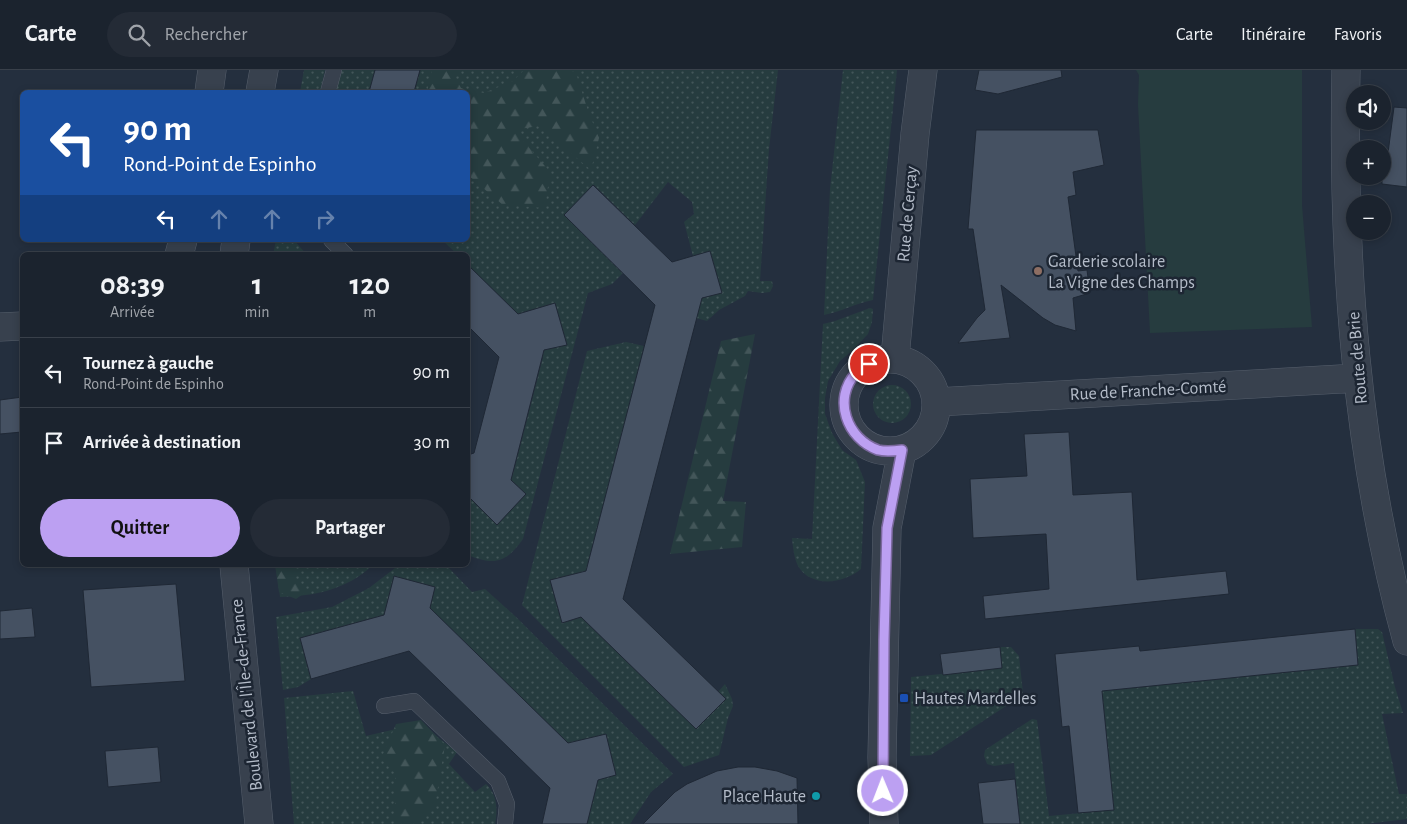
<!DOCTYPE html>
<html lang="fr">
<meta charset="utf-8">
<style>
:root{--surface:#1b232e;--page:#242b36;--text:#f1f3f6;--muted:#a0a4aa;--line:#39404a;--accent:#bca0f2}
body{margin:0;font-family:"Alegreya Sans",sans-serif;background:var(--page);color:var(--text);height:100vh;display:flex;flex-direction:column;font-size:19px;white-space:nowrap}
*{box-sizing:border-box;margin:0}
p{font-size:16px;color:var(--muted)}
.icon{flex:none;width:28px;height:28px;fill:none;stroke:currentColor;stroke-width:2;stroke-linecap:round;stroke-linejoin:round}
.map{position:relative;flex:1;overflow:hidden}
.drawer{position:absolute;left:20px;top:182px;width:450px;height:315px;display:flex;flex-direction:column;background:var(--surface);border-radius:8px;box-shadow:0 2px 8px #0003,0 0 0 1px var(--line)}
.drawer>*{flex:none}
.hud{position:absolute;left:20px;top:20px;width:450px;height:152px;border-radius:8px;box-shadow:0 2px 8px #0003,0 0 0 1px var(--line);background:#1a4fa0;color:#fff;overflow:hidden}
.fabs{position:absolute;left:1346px;top:15px;display:grid;gap:10px}
.fabs a{display:grid;place-items:center;width:45px;height:45px;border-radius:50%;background:var(--surface);box-shadow:0 2px 8px #0003,0 0 0 1px var(--line);font-size:25px}
.pin{position:absolute;display:grid;place-items:center;width:42px;height:42px;color:#fff;margin:-21px;border:2px solid #fff;border-radius:50%;box-shadow:0 1px 5px #0007}
.me{position:absolute;width:55px;margin:-28px;rotate:359deg;stroke-linejoin:round;filter:drop-shadow(0 0 4px #0008)}
.turn{display:flex;align-items:center;gap:18px;height:105px;padding:0 20px;font-size:22px}
.turn .icon{width:65px;height:65px;stroke-width:2.5}
.turn b{display:block;font-size:35px;line-height:42px}
.lanes{display:flex;align-items:center;height:48px;padding:0 20px;background:#0003;justify-content:center;gap:25px;direction:ltr}
.lanes .off{opacity:.35}
.eta{display:flex;justify-content:space-evenly;align-items:center;height:85px;text-align:center}
.eta b{font-size:30px;font-weight:600;line-height:35px}
.cta{display:flex;gap:10px;margin-top:auto;padding:10px 20px}
.cta a{flex:1;height:58px;border-radius:30px;background:var(--accent);color:#111;font-size:20px;font-weight:600;line-height:58px;text-align:center}
.cta a+a{background:var(--page);color:var(--text)}
ul{padding:0;list-style:none}
li{display:flex;align-items:center;gap:15px;height:70px;padding:0 20px;border-top:1px solid var(--line)}
li div{flex:1}
li b{display:block;font-size:19px}
li em{font-style:normal}
header{display:flex;align-items:center;gap:30px;box-sizing:border-box;height:70px;padding:0 25px;background:var(--surface);border-bottom:1px solid var(--line)}
header strong{font-size:24px}
nav{display:flex;gap:28px;margin-inline-start:auto;font-size:18px}
.search{width:350px;height:45px;background:var(--page);display:flex;align-items:center;gap:12px;box-sizing:border-box;padding:0 18px;border-radius:28px;color:var(--muted);font-size:19px}
.map>svg:first-child{display:block}
</style>
<header>
<strong>Carte</strong>
<div class="search"><svg class="icon" aria-label="search" viewBox="0 0 24 24"><circle cx="10" cy="10" r="6"/><path d="M15 15l6 6"/></svg>Rechercher</div>
<nav><a>Carte</a><a>Itinéraire</a><a>Favoris</a></nav>
</header>
<div class="map">
<svg width="1407" height="754" viewBox="0 0 1407 754">
<defs>
<pattern id="grass-dots" width="8" height="8" patternUnits="userSpaceOnUse" patternTransform="scale(1.25)"><rect width="8" height="8" fill="#263c3f"/><path d="M2 2h.1M6 6h.1" fill="none" stroke="#435659" stroke-width="1.8" stroke-linecap="round"/></pattern>
<pattern id="forest-firs" width="22" height="20" patternUnits="userSpaceOnUse" patternTransform="scale(1.25)"><rect width="22" height="20" fill="#263c3f"/><path d="M5 1l3.5 6h-7zM16 11l3.5 6h-7z" fill="#435659"/></pattern>
</defs>
<rect width="100%" height="100%" fill="#242f3e"/>
<!-- grass -->
<path fill="url(#grass-dots)" d="M304,0H325L320,22H300Z
M340,0H375L369,22H335Z
M420,0H778L769,79L760,211H772L773,216L770,222L762,223L748,221L745,226L719,240L707,251L696,248L697,230L722,222L710,181L693,186L684,152L694,144L692,132L668,112L635,155L594,115L564,145L623,203L612,214L588,223L523,469C506,493 495,496 468,485V430L476,428L477,431L475,434L497,455L526,424L508,407L510,403L513,404L543,287L540,286L541,281L567,274L555,233L524,242V246L521,247L468,195V185H458L442,170H468V22H414Z
M843,0H897L873,230C856,233 841,242 824,245L830,119Z
M276,170H294L307,185H273Z
M870,238L873,239L872,252L868,264L853,280L840,291L828,311L825,328V344L832,363L842,380L856,390L865,412L861,499C843,514 811,518 798,496C794,488 793,477 792,468L812,469L823,254L835,251Z
M626,272L644,276L586,505L550,511L562,553L587,546V553L696,659L726,628L718,622L725,614L732,629L733,636L728,648L719,685L684,697L522,535L587,281Z
M873 334a19 19 0 1 1 38 0a19 19 0 1 1-38 0Z
M276,495H373C346,520 315,526 280,527Z
M399,495H446L472,522L485,519L515,546L673,704L651,722L630,754H587L597,715L594,713V711L616,705L606,664L574,672L572,677L435,543L429,542L435,517L394,506L386,538L389,544L300,568L311,609L298,617L283,620L276,547L332,537L369,518Z
M1355,559H1378L1382,562L1395,617L1403,643L1382,644L1399,724H1407V749L1366,754H1020L1014,693L994,696L987,694L984,686L985,680L1032,649L1037,650L1049,746L1113,740L1102,621L1358,595Z
M1000,577H1011L1019,586L1023,623L1020,627L931,685L910,686L911,607L1002,598Z
M353,621L366,666L409,656L427,659L457,682L449,694L475,722L486,714C497,724 498,739 495,754H294L284,628Z"/>
<!-- forest -->
<path fill="url(#forest-firs)" d="M432,0H456L454,5L461,18L484,23L513,11L524,0H570L576,3L588,41L599,68L591,100L538,56L514,60L550,102L545,138L503,135L468,105V22H427Z
M755,264L723,431L746,432L742,477L670,484L721,271Z
M275,495H294L295,508L306,522L296,529L279,522Z
M421,650L445,675L435,735L413,754H402L395,750V703L381,689L396,654Z"/>
<!-- garden -->
<path fill="#263c3f" d="M1136,0H1302V135L1312,257L1150,263L1138,35L1139,5Z"/>
<!-- building -->
<path fill="#455162" stroke="#1f2835" d="M375,0H420L414,22H369Z
M979,0H1061L1062,7L998,24L975,20Z
M1394,37L1407,38V117L1382,114V82L1388,83Z
M976,60H1098L1104,95L1073,102L1076,125L1068,127L1078,201L1087,200L1090,223L1073,228L1076,261L1055,255L1043,248L1001,215L1010,268L958,273L977,248L985,240L973,159H968Z
M593,115L672,192L710,181L722,223L702,228L623,529L726,629L696,659L581,547L562,553L550,510L586,501L655,235L564,145Z
M468,195L518,244L555,233L567,275L544,280L511,410L526,424L497,455L468,426V385L474,383L499,287L468,256Z
M22,327V362L0,364V330Z
M1069,362L1073,425L1132,422L1137,510L1226,501L1229,524L985,549L983,526L1049,519L1046,464L973,468L970,409L1027,406L1024,364Z
M394,506L435,517L430,538L568,673L606,664L616,705L598,710L587,754H542L550,718L409,581L311,609L300,568L384,545Z
M176,514L185,611L91,617L83,520Z
M32,538L35,567L0,569V541Z
M1355,559L1358,595L1102,621L1114,740L1078,743L1069,656L1062,657L1055,584L1139,576L1140,581Z
M1000,577L1002,598L943,605L940,584Z
M158,677L161,712L108,717L105,681Z
M738,697H755L777,701L797,708L798,754H643L675,722L687,714L717,701Z
M1015,709L1020,754H983L978,713Z"/>
<g fill="none" stroke-linecap="round" stroke-linejoin="round">
<!-- service casing -->
<g stroke="#565f6c" stroke-width="16">
<path id="service" d="M328,22L334,0
M331,170L346,185
M384,636L414,631L498,711L507,734L505,754"/>
</g>
<!-- minor casing -->
<g stroke="#565f6c" stroke-width="29">
<path id="minor" d="M209,22L212,0
M260,22L264,0
M179,185L183,170
M234,185L236,170
M0,257L22,256
M234,495L259,754"/>
</g>
<!-- tertiary casing -->
<g stroke="#565f6c" stroke-width="29">
<path id="tertiary" d="M1346,0C1342,192 1356,385 1407,571
M895,288L915,64L923,0
M844 335a46 46 0 1 1 92 0a46 46 0 1 1-92 0Z
M937,332L1358,308
M884,754L882,687L887,458L902,380"/>
</g>
<!-- service -->
<use href="#service" stroke="#38414e" stroke-width="15"/>
<!-- minor -->
<use href="#minor" stroke="#38414e" stroke-width="28"/>
<!-- tertiary -->
<use href="#tertiary" stroke="#38414e" stroke-width="28"/>
</g>
<g fill="none" stroke-linecap="round" stroke-linejoin="round">
<!-- route casing -->
<g stroke="#7a689d" stroke-width="12">
<path id="route" d="M869,294C865,297 860,300 856,303C832,329 847,369 878,380C886,382 894,381 902,380L887,458L884,570L883,721"/>
</g>
<!-- route -->
<use href="#route" stroke="#bca0f2" stroke-width="9"/>
</g>
<!-- markers -->
<circle fill="#8d6e63" stroke="#1d2633" stroke-width="2" cx="1038" cy="201" r="5"/>
<rect fill="#1a4fb4" stroke="#1d2633" stroke-width="2" x="899" y="623" width="10" height="10" rx="2.5"/>
<circle fill="#0f9aa8" stroke="#1d2633" stroke-width="2" cx="816" cy="726" r="5"/>
<g text-anchor="middle" stroke-width="5" stroke-linejoin="round" paint-order="stroke">
<!-- street labels -->
<g font-size="18" fill="#b4bcc9" stroke="#1d2633">
<text transform="translate(907 144) rotate(-85)" y="6">Rue de Cerçay</text>
<text transform="translate(1357 288) rotate(-95)" y="6">Route de Brie</text>
<text transform="translate(1148 320) rotate(-3)" y="6">Rue de Franche-Comté</text>
<text transform="translate(246 625) rotate(-96)" y="6">Boulevard de l'Île-de-France</text>
</g>
<!-- poi labels -->
<g font-size="18" fill="#b4bcc9" stroke="#1d2633" text-anchor="start">
<text x="1048" y="197">Garderie scolaire<tspan x="1048" dy="21">La Vigne des Champs</tspan></text>
<text x="914" y="634">Hautes Mardelles</text>
<text x="806" y="732" text-anchor="end">Place Haute</text>
</g>
</g>
</svg>
<div class="fabs">
<a><svg class="icon" aria-label="sound" viewBox="0 0 24 24"><path d="M4 9h4l5-4v14l-5-4H4zM17 9q2 3 0 6"/></svg></a>
<a>+</a>
<a>−</a>
</div>
<div class="pin" style="left:869px;top:294px;background:#d93025"><svg class="icon" aria-label="arrive" viewBox="0 0 24 24"><path d="M6 21V4h12l-3 4 3 4H6"/></svg></div>
<svg class="me" style="left:883px;top:721px" viewBox="-20 -20 40 40"><circle r="17" fill="#bca0f2" stroke="#fff" stroke-width="3"/><path d="M0-11L8 9 0 5-8 9z" fill="#fff"/></svg>
<div class="hud">
<div class="turn"><svg class="icon" aria-label="left" viewBox="0 0 24 24"><path d="M17 20v-9H6M10 6l-5 5 5 5"/></svg><div><b>90 m</b>Rond-Point de Espinho</div></div>
<div class="lanes"><svg class="icon" aria-label="left" viewBox="0 0 24 24"><path d="M17 20v-9H6M10 6l-5 5 5 5"/></svg><svg class="icon off" aria-label="ahead" viewBox="0 0 24 24"><path d="M12 20V5M6 11l6-6 6 6"/></svg><svg class="icon off" aria-label="ahead" viewBox="0 0 24 24"><path d="M12 20V5M6 11l6-6 6 6"/></svg><svg class="icon off" aria-label="right" viewBox="0 0 24 24"><path d="M7 20v-9h11M14 6l5 5-5 5"/></svg></div>
</div>
<section class="drawer">
<div class="eta">
<div><b>08:39</b><p>Arrivée</p></div>
<div><b>1</b><p>min</p></div>
<div><b>120</b><p>m</p></div>
</div>
<ul>
<li><svg class="icon" aria-label="left" viewBox="0 0 24 24"><path d="M17 20v-9H6M10 6l-5 5 5 5"/></svg><div><b>Tournez à gauche</b><p>Rond-Point de Espinho</p></div><em>90 m</em></li>
<li><svg class="icon" aria-label="arrive" viewBox="0 0 24 24"><path d="M6 21V4h12l-3 4 3 4H6"/></svg><div><b>Arrivée à destination</b></div><em>30 m</em></li>
</ul>
<div class="cta"><a>Quitter</a><a>Partager</a></div>
</section>
</div>
